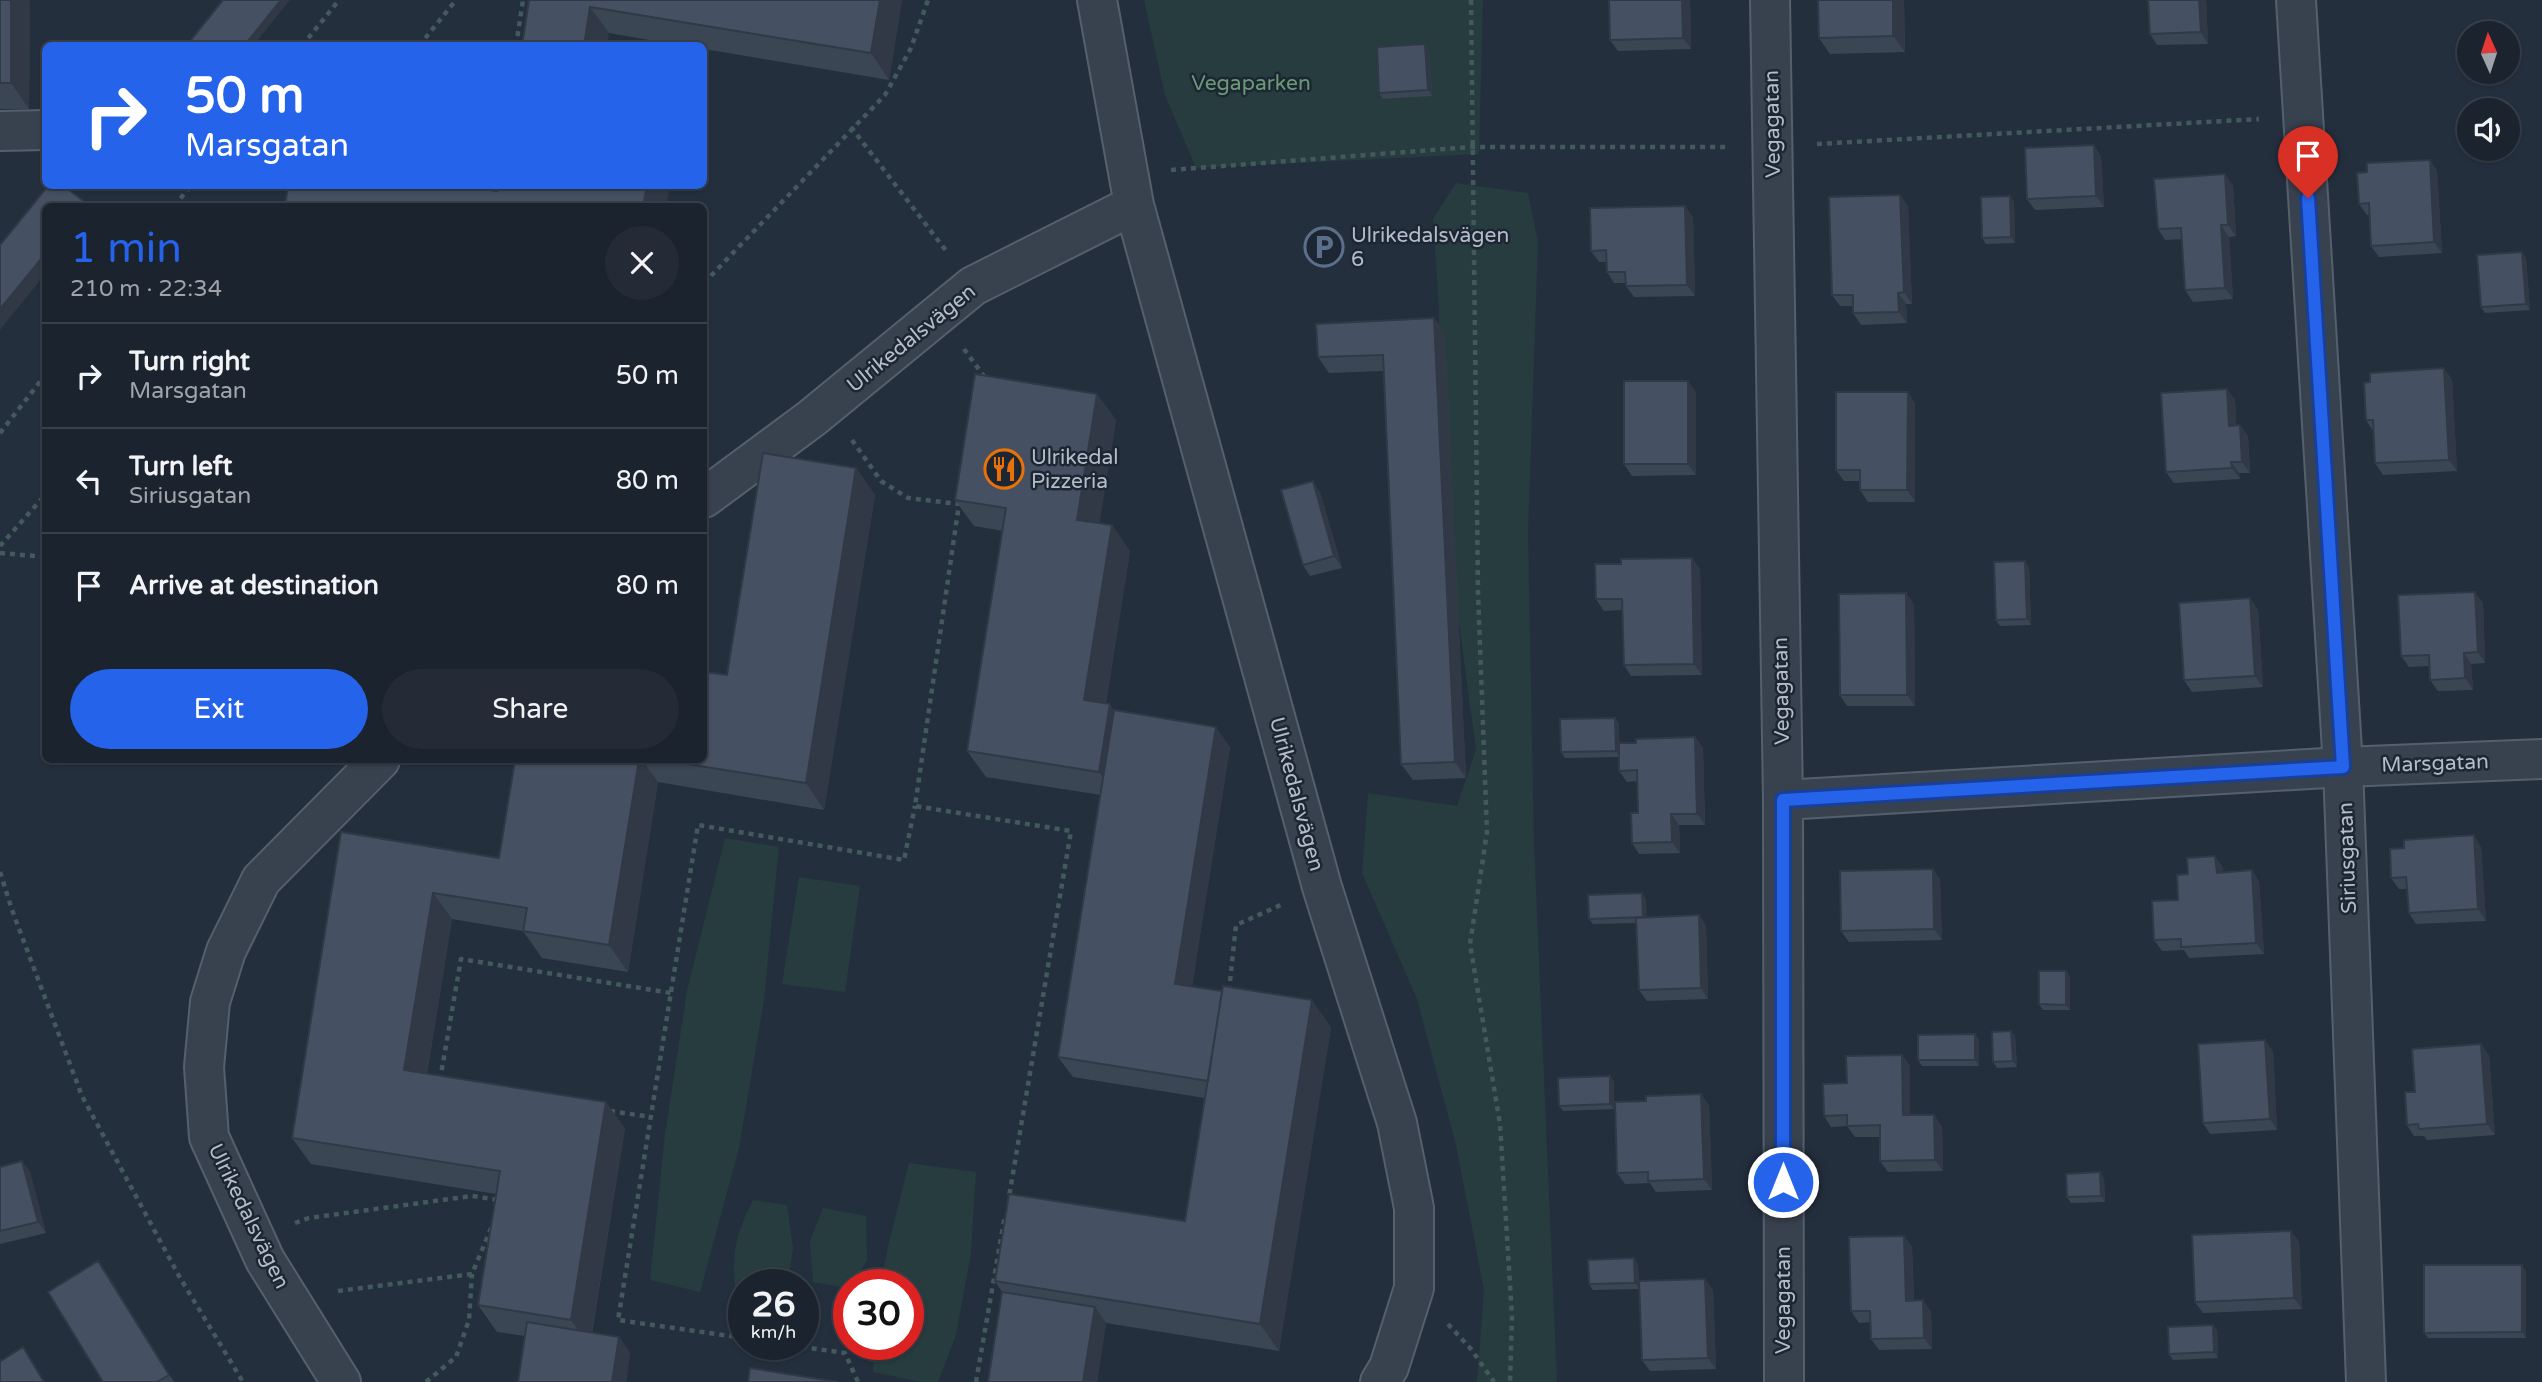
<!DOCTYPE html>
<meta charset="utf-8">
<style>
:root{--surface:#1b232e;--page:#242b36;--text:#f1f3f6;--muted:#a0a4aa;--line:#39404a;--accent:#2563eb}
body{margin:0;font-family:"Varela Round",sans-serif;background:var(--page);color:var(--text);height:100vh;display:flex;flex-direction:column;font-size:26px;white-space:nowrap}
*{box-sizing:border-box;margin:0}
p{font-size:23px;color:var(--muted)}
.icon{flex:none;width:38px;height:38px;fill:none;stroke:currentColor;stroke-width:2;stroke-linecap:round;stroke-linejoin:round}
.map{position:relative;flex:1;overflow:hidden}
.side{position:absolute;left:42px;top:203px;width:665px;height:560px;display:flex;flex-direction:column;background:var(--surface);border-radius:10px;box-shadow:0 2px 5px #0004,0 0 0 2px var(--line)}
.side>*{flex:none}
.hud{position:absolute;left:42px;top:42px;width:665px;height:147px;border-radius:10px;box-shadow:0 2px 5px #0004,0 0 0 2px var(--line);background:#2563eb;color:#fff;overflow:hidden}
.needle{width:46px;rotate:357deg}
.fabs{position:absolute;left:2457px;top:21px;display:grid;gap:14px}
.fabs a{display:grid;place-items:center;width:63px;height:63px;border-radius:50%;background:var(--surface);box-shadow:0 2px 5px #0004,0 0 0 2px var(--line);font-size:35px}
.speed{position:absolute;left:728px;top:1269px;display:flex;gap:14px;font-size:35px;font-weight:700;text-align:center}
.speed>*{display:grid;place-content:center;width:91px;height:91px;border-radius:50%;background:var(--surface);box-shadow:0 2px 5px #0004,0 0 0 2px var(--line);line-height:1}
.speed small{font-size:18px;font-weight:400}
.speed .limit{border:10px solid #d22;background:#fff;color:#111}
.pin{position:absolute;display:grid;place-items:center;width:60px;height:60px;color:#fff;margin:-72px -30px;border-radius:50% 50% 50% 0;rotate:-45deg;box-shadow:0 0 7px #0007}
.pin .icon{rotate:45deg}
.me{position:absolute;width:77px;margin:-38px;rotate:0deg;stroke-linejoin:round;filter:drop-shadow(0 0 5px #0008)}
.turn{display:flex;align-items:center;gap:24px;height:147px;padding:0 28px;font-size:32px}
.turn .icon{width:91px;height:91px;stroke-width:2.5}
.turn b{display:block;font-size:49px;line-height:60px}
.round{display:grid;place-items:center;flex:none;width:74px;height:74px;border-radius:37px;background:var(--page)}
.summary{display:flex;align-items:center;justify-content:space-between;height:119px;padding:0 28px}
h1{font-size:42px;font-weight:600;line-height:52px;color:var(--accent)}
.button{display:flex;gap:14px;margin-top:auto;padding:14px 28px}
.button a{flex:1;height:80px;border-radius:42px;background:var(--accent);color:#fff;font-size:28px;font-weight:600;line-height:80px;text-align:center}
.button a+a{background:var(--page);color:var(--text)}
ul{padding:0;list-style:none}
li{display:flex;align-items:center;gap:21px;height:105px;padding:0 28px;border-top:2px solid var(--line)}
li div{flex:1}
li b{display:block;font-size:26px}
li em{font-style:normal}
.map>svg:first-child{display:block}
</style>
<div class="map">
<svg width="2542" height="1382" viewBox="0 0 2542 1382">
<rect width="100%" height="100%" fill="#242f3e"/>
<!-- green -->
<path fill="#263c3f" d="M1144,0H1483L1479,154L1196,168L1165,95Z
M1456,183L1528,193L1538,242L1528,533L1534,843L1557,1382H1477L1484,1290L1456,1145L1417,999L1362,873L1368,793L1457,806L1476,750L1452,571L1438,423L1439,308L1433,219Z
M725,838L779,847L764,1000L739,1148L700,1292L650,1280L665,1134L687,991Z
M799,877L860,886L845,992L782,984Z
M909,1163L976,1172L971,1253L956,1335L938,1382H921L873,1372L875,1344H908V1284H881L888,1246Z
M753,1200L787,1205L793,1248L788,1284H744V1309L737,1307C732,1260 731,1244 753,1200Z
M823,1208L866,1216L867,1260L853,1284H849V1288L813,1282L810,1241Z"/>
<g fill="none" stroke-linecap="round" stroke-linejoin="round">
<!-- minor casing -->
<g stroke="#565f6c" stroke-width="42">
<path id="minor" d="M1097,0L1134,205L1322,887L1397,1123L1414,1208V1288L1389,1367L1380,1382
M1770,0L1783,800L1784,1382
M2296,0L2343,767L2366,1382
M0,131L46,130
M704,498L812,418L973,286L1134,205
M1783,800L2343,767L2542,759
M341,1382L265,1260L209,1137L204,1067L210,1002L226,951L261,880L380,760"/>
</g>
<!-- path -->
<path stroke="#44595c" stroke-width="4.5" stroke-dasharray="5 5" stroke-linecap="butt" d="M1471,0L1478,592L1487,832L1470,944L1500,1124L1512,1317L1510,1382
M302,46L339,0
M419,46L456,0
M516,46L523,0
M851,127L947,252
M1817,144L2259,119
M1171,170L1471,147H1728
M174,206L191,186
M704,283L885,95L911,48L928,0
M964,349L986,379
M0,433L46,374
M852,440L881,481L908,498L959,504L915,806L1071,831L1009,1197
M0,546L46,494
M0,553L46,557
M0,872L12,910L82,1096L179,1276L243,1382
M1229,991L1236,925L1283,904
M440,1080L461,959L671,993
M610,1111L651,1117
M295,1223L309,1218L472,1196L499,1200
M338,1291L472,1274L492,1226
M1448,1324L1471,1349L1494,1382
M744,1338L618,1320L698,825L904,860L915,806
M782,1344L845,1353L858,1382
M426,1382L456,1357L469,1320L472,1274
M976,1382L1005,1215"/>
<!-- minor -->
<use href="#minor" stroke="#38414e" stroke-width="38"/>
</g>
<!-- wall -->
<path fill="#3b4654" d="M0,0H30L29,109H0Z
M529,0H902L889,80L704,49V46H683L609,33Z
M1690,0L1691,49L1618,51L1610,40Z
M1904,0L1905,52L1830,54L1819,38Z
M2148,0H2206L2208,44L2157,45L2150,34Z
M1425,44L1429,50L1432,96L1383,99L1379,93Z
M2101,156L2104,207L2035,210L2027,199Z
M2430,160L2437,171L2442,253L2379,257L2371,246L2369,215H2367L2359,204L2367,172Z
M2233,185L2236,236L2229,237L2233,299L2193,302L2185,290L2182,239L2165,240L2158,229Z
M1900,195L1908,206L1912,304H1906L1907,323L1861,325L1853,313V306H1840L1832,295Z
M2014,202L2015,243L1986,244L1982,238Z
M1693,217L1695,296L1634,297L1626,286V283H1614L1607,272L1606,262H1599L1591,251Z
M2526,258L2530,310L2485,313L2481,307Z
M1434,318L1445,334L1466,778L1413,780L1401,764L1383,371L1329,373L1318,357Z
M2452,379L2457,471L2383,475L2375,463L2373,431L2366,420Z
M2227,389L2235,400L2236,425H2240L2248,436L2250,473H2239L2240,479L2174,483L2166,472Z
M1696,392V475L1632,476L1624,464Z
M1097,394L1116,420L1099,523L1112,525L1130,551L1106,703L1114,710L1230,747L1192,986L1331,1027L1279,1351L1106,1323L1097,1382H988L1002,1292L995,1281L1185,1221L1205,1098L1073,1077L1058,1057L1101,795L986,777L967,751L1003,531L974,526L955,500Z
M1915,403V502H1868L1860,490V481H1844L1836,470Z
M856,468L875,495L824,810L658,782L628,972L542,958L523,931L452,919L427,1074L625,1128L592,1333L619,1337L630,1353L626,1382H518L525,1336L497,1332L478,1305L496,1194L311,1164L292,1138L341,832L499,858L515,760H704L727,675Z
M1320,492L1342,568L1310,576L1303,565Z
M1692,558L1700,569L1702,675L1631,676L1624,665L1622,610L1604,611L1596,599L1621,564Z
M2029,567L2031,625L2000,626L1996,620Z
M1906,593L1914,605L1915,706H1847L1840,695Z
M2483,603L2485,663L2471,664L2473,690L2438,691L2430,680V666L2409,667L2401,656Z
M2258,609L2263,687L2192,692L2184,680Z
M1615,718L1619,724V743H1636L1695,737L1703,748L1705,825H1679L1680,853L1639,854L1632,843L1638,813L1637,781L1627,782L1619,771V757L1565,758L1561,752Z
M2481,847L2486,921L2416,924L2409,913L2407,889H2399L2391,878Z
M2223,867V872L2259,881L2264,954L2189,958L2184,950L2162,951L2154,940L2178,900L2188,874Z
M1933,869L1940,880L1942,940L1849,942L1841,931Z
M1646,899V917L1699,915L1706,926L1708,999L1647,1001L1639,990L1637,923L1593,924L1589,919Z
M2066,971L2070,977V1010H2043L2039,1004Z
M1975,1034L1979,1040V1066H1922L1918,1060Z
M2015,1036L2017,1067L1997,1068L1993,1062Z
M2273,1051L2277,1130L2210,1134L2203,1123Z
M1902,1055L1910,1066V1115L1942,1126L1943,1171L1888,1172L1880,1161V1137H1855L1847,1126L1831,1127L1824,1116L1847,1083Z
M2489,1055L2495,1135L2427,1140L2424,1136H2414L2407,1125L2415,1092Z
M1614,1082V1109L1563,1111L1559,1106Z
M1646,1101L1709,1105L1712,1190L1656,1192L1650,1183L1625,1184L1617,1173Z
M22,1161L30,1172L46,1233L0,1244V1167Z
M2104,1178L2105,1202L2071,1203L2067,1197Z
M2291,1231L2299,1242L2302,1309L2203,1313L2195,1302Z
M1904,1236L1912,1247L1914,1301L1923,1300L1931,1312L1932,1349L1879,1350L1871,1339V1322L1859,1323L1851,1311Z
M98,1261L106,1272L174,1382H103Z
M1638,1264L1639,1289L1593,1290L1589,1284Z
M2526,1271V1338H2428L2424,1333Z
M1705,1279L1713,1290L1716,1369L1650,1371L1642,1360Z
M2213,1325L2217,1331L2218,1358L2173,1360L2169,1354Z"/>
<!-- shaded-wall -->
<path fill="#303945" d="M11,0H30L29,109L11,83Z
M281,0H290L253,46H244Z
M880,0H902L889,80L871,53Z
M1682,0H1690L1691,49L1683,38Z
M1893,0H1904L1905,52L1893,36Z
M2199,0H2206L2208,44L2201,32Z
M590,7L609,33L607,46H584Z
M1425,44L1429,50L1432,96L1428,90Z
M2094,145L2101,156L2104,207L2096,196Z
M2430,160L2437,171L2442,253L2434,242Z
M2225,174L2233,185L2236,236L2228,225Z
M647,186H670L666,206H643Z
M1900,195L1908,206L1912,304L1904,292Z
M2010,196L2014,202L2015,243L2011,237Z
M1685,206L1693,217L1695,296L1687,285Z
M2221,225L2229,237L2233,299L2225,288Z
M2522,252L2526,258L2530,310L2526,304Z
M46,253V273L0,330V309Z
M1898,293L1906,304L1907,323L1899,312Z
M1434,318L1445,334L1466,778L1455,762Z
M2444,368L2452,379L2457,471L2449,460Z
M1688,381L1696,392V475L1688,464Z
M2227,389L2235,400L2237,437L2229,426Z
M1908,392L1915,403V502L1907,490Z
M1097,394L1116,420L1096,546L1077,520Z
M2240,425L2248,436L2250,473L2242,462Z
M2231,462L2239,473L2240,479L2232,468Z
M856,468L875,495L824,810L806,783Z
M1313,481L1320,492L1342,568L1334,556Z
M1112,525L1130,551L1102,726L1084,700Z
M1692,558L1700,569L1702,675L1694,664Z
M2025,561L2029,567L2031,625L2027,619Z
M2475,592L2483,603L2485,663L2478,652Z
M1906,593L1914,605L1915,706L1907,695Z
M2250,598L2258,609L2263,687L2255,676Z
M2464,653L2471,664L2473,690L2465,678Z
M1110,704L1128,730L1118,798L1099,772Z
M1615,718L1619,724L1620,757L1616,751Z
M1216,727L1230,747L1189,1004L1175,984Z
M1695,737L1703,748L1705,825L1697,814Z
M639,760H642L658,782L628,972L609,945Z
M1671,814L1679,825L1680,853L1672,842Z
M2474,835L2481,847L2486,921L2478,909Z
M2215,856L2223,867L2224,884L2217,873Z
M1933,869L1940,880L1942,940L1934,929Z
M2252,870L2259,881L2264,954L2256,943Z
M433,893L452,919L423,1097L404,1070Z
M1642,893L1646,899L1647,922L1643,917Z
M1699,915L1706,926L1708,999L1701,988Z
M2066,971L2070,977V1010L2066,1005Z
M1312,1000L1331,1027L1279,1351L1260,1324Z
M2011,1031L2015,1036L2017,1067L2013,1061Z
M1975,1034L1979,1040V1066L1975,1060Z
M2265,1040L2273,1051L2277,1130L2270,1119Z
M2481,1044L2489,1055L2495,1135L2487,1124Z
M1902,1055L1910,1066V1126L1903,1115Z
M1610,1076L1614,1082V1109L1610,1104Z
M1701,1094L1709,1105L1712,1190L1704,1179Z
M606,1102L625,1128L589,1347L571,1320Z
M1934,1115L1942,1126L1943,1171L1935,1160Z
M22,1161L30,1172L46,1233L38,1222Z
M2100,1172L2104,1178L2105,1202L2101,1196Z
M2291,1231L2299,1242L2302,1309L2294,1298Z
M1904,1236L1912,1247L1914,1312L1906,1301Z
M1634,1258L1638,1264L1639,1289L1635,1283Z
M98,1261L106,1272L174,1382L169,1375Z
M2522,1265L2526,1271V1338L2522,1332Z
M1705,1279L1713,1290L1716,1369L1708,1358Z
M1923,1300L1931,1312L1932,1349L1924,1338Z
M1095,1307L1106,1323L1097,1382H1083Z
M2213,1325L2217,1331L2218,1358L2214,1352Z
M619,1337L630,1353L626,1382H612Z"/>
<!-- building -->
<path fill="#455162" stroke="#303945" stroke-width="2" d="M0,0H11V83H0Z
M223,0H281L244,46H186Z
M529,0H880L871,53L590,7L584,46H522Z
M1609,0H1682L1683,38L1610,40Z
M1818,0H1893V36L1819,38Z
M2148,0H2199L2201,32L2150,34Z
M1425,44L1428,90L1379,93L1377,47Z
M2094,145L2096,196L2027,199L2025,148Z
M2430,160L2434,242L2371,246L2369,203L2359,204L2357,173L2367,172V163Z
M2225,174L2228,225H2221L2225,288L2185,290L2181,228L2158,229L2154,179Z
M48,186H64L86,203L83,206H46V253L0,309V245Z
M288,186H463L497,191L498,186H647L643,206H285Z
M1900,195L1904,292L1898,293L1899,312L1853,313V295H1832L1829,197Z
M2010,196L2011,237L1982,238L1981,197Z
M1685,206L1687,285L1626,286L1625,272H1607L1606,250L1591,251L1590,208Z
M2522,252L2526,304L2481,307L2477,255Z
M1434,318L1455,762L1401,764L1383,355L1318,357L1316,324Z
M2444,368L2449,460L2375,463L2373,420H2366L2364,383L2370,382V373Z
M975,374L1097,394L1077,520L1112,525L1084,700L1110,704L1099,772L967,751L1006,508L955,500Z
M1624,381H1688V464H1624Z
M2227,389L2229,426L2240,425L2242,462H2231L2232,468L2166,472L2161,393Z
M1836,392H1908L1907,490H1860V470H1836Z
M763,453L856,468L806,783L662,760H704V672L727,675Z
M1313,481L1334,556L1303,565L1281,490Z
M1692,558L1694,664L1624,665L1622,599H1596L1595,564H1621V559Z
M2025,561L2027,619L1996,620L1994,562Z
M2475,592L2478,652L2464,653L2465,678L2430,680L2429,655L2401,656L2398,595Z
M1906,593L1907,695H1840L1839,594Z
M2250,598L2255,676L2184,680L2179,603Z
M1114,710L1216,727L1175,984L1222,991L1208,1081L1058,1057Z
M1615,718L1616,751L1561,752L1560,719Z
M1695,737L1697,814H1671L1672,842L1632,843L1631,813H1638L1637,770L1619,771V743H1636V739Z
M515,760H639L609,945L523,931L527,908L433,893L404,1070L606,1102L571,1320L478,1305L500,1171L292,1138L341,832L499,858Z
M2474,835L2478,909L2409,913L2406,877L2391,878L2390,849L2404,848V840Z
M2215,856L2217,873L2252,870L2256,943L2181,947V939L2154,940L2152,901L2178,900L2177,875L2188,874L2187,858Z
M1933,869L1934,929L1841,931L1840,871Z
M1642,893L1643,917L1589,919L1588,895Z
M1699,915L1701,988L1639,990L1636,918Z
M2039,971H2066V1005L2039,1004Z
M1223,986L1312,1000L1260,1324L995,1281L1009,1194L1185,1221Z
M2011,1031L2013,1061L1993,1062L1992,1032Z
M1975,1034V1060H1918V1035Z
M2265,1040L2270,1119L2203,1123L2198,1044Z
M2481,1044L2487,1124L2419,1129L2418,1124L2407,1125L2405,1092H2415L2412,1049Z
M1902,1055L1903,1115H1934L1935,1160L1880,1161V1125L1847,1126V1115L1824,1116L1823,1084L1847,1083L1846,1056Z
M1610,1076V1104L1559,1106L1558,1078Z
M1701,1094L1704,1179L1648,1181V1172L1617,1173L1615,1102L1646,1101V1096Z
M22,1161L38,1222L0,1231V1167Z
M2100,1172L2101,1196L2067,1197L2066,1174Z
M2291,1231L2294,1298L2195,1302L2192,1235Z
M1904,1236L1906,1301L1923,1300L1924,1338L1871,1339L1870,1311H1851L1849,1237Z
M1634,1258L1635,1283L1589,1284L1588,1260Z
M98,1261L169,1375L157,1382H103L48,1292Z
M2424,1265H2522V1332L2424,1333Z
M1705,1279L1708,1358L1642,1360L1639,1281Z
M1002,1292L1095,1307L1083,1382H988Z
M527,1322L619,1337L612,1382H518Z
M2213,1325L2214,1352L2169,1354L2168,1327Z
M23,1347L44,1382H0V1360L1,1361Z
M750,1368L838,1382H748Z"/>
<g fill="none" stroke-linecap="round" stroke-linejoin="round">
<!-- route casing -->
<g stroke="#184099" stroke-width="18">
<path id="route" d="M1783,1182V800L2343,767L2308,198"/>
</g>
<!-- route -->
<use href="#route" stroke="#2563eb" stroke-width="12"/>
</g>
<!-- icons -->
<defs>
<g id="parking-ring" transform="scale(2.0125)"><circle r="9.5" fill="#1d2633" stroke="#5c6f8a" stroke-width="1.5"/><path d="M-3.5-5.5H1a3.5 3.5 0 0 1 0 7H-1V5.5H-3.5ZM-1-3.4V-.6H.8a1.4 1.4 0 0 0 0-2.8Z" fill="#5c6f8a"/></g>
<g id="restaurant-ring" transform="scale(2.0125)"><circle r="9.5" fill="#1d2633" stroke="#e8710a" stroke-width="1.5"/><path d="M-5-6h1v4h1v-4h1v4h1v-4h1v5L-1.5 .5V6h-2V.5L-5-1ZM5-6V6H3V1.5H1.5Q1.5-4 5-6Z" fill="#e8710a"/></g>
</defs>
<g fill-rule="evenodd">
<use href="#parking-ring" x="1324" y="247"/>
<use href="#restaurant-ring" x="1004" y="469"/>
</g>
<g text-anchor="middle" stroke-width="5" stroke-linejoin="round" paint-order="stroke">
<!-- park labels -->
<g font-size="21" fill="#6b9a76" stroke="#1d2633">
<text x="1251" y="90">Vegaparken</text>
</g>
<!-- street labels -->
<g font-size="21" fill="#b4bcc9" stroke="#1d2633">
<text transform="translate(1772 124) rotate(-91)" y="7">Vegagatan</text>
<text transform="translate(911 338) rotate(-39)" y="7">Ulrikedalsvägen</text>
<text transform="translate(1781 691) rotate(-91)" y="7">Vegagatan</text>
<text transform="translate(2435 763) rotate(-2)" y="7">Marsgatan</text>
<text transform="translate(1297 794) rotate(75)" y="7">Ulrikedalsvägen</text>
<text transform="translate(2347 858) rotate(-92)" y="7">Siriusgatan</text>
<text transform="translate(249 1216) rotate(64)" y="7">Ulrikedalsvägen</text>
<text transform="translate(1783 1300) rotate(-90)" y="7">Vegagatan</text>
</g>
<!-- poi labels -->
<g font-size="21" fill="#b4bcc9" stroke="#1d2633" text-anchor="start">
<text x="1351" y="242">Ulrikedalsvägen<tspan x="1351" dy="24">6</tspan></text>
<text x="1031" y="464">Ulrikedal<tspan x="1031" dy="24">Pizzeria</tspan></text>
</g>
</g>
</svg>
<div class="fabs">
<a><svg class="needle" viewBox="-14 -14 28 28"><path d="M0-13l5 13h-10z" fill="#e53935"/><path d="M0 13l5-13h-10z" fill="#a0a4aa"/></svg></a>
<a><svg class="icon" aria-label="sound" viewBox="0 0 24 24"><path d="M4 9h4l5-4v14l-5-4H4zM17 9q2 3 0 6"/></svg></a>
</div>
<div class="speed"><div>26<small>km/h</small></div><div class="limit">30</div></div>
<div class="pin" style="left:2308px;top:198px;background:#d93025"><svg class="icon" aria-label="arrive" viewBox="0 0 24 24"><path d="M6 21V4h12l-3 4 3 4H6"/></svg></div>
<svg class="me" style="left:1783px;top:1182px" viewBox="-20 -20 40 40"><circle r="17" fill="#2563eb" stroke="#fff" stroke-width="3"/><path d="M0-11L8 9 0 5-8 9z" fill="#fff"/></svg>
<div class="hud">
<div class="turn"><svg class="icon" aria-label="right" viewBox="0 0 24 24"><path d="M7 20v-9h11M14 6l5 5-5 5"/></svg><div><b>50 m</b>Marsgatan</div></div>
</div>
<section class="side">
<div class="summary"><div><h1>1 min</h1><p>210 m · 22:34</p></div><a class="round"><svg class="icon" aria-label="close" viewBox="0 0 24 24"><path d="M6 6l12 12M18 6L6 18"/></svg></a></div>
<ul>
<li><svg class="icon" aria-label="right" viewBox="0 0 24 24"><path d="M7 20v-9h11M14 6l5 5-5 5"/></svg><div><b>Turn right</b><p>Marsgatan</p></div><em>50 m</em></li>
<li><svg class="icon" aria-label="left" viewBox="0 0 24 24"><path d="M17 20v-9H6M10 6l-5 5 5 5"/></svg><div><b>Turn left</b><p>Siriusgatan</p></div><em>80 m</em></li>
<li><svg class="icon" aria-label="arrive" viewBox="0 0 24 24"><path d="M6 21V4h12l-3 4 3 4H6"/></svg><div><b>Arrive at destination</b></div><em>80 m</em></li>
</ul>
<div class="button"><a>Exit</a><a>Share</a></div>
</section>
</div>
